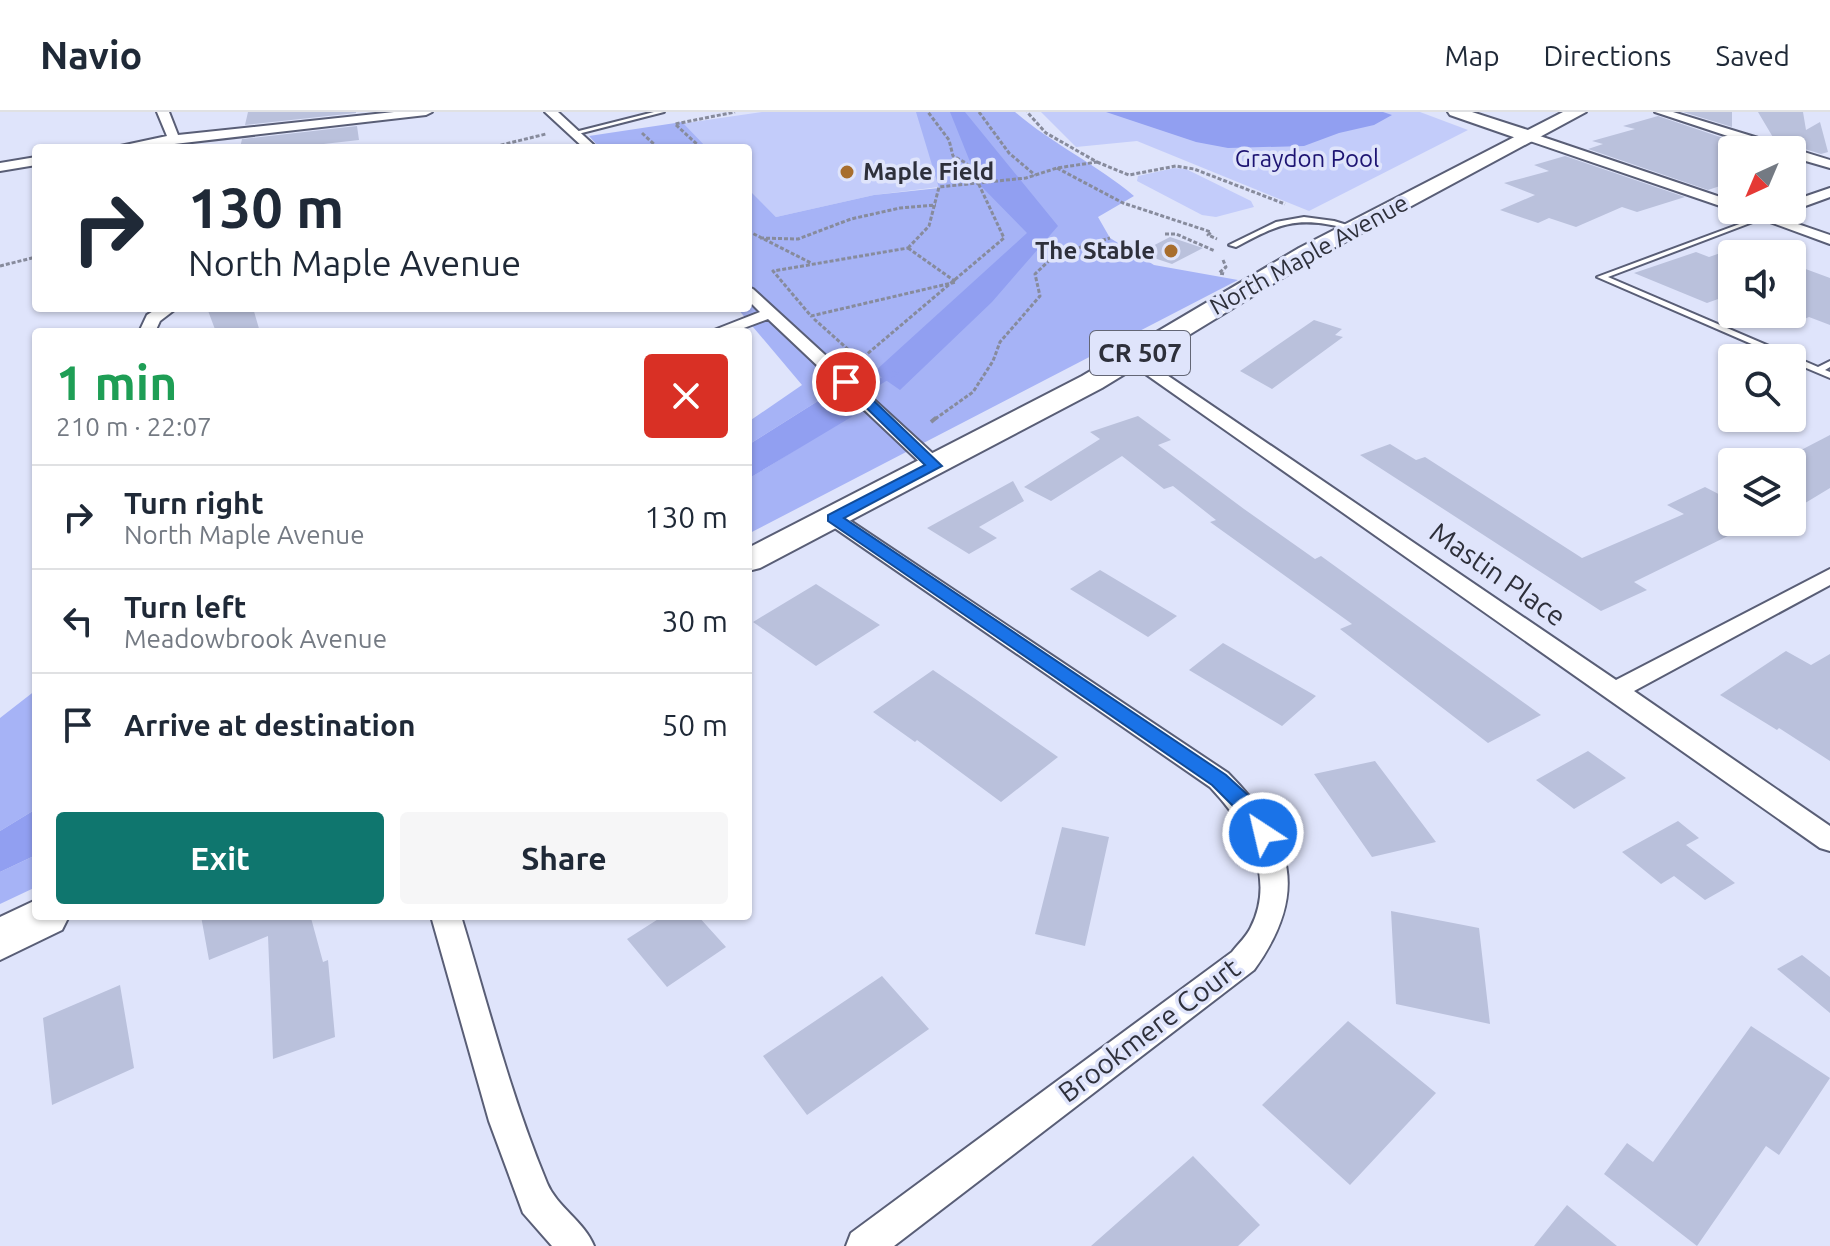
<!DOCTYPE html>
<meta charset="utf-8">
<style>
:root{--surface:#fff;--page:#f6f6f7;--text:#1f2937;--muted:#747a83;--line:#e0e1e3;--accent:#0f766e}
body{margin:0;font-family:Ubuntu,sans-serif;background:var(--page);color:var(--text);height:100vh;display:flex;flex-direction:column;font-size:30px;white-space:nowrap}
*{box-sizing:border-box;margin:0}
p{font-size:26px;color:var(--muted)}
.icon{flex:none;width:44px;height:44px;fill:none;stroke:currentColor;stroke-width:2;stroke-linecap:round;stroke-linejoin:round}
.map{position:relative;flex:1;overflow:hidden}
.side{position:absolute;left:32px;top:216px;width:720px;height:592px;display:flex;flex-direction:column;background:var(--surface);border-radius:8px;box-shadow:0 2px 6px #0004}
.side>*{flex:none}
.top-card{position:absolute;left:32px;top:32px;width:720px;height:168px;border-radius:8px;box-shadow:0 2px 6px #0004;background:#fff;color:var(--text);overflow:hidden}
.needle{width:52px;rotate:224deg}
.tools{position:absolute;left:1718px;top:24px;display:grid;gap:16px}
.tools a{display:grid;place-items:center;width:88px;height:88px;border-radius:8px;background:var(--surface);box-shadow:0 2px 6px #0004;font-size:40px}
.pin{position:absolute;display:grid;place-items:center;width:68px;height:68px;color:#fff;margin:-34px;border:4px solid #fff;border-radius:50%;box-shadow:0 2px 8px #0007}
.me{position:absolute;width:88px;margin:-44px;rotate:325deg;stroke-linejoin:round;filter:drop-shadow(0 0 6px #0008)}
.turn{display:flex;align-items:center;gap:28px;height:168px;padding:0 24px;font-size:36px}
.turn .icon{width:104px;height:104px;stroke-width:2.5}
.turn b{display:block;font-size:56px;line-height:68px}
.round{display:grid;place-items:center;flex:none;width:84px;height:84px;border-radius:8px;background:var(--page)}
.overview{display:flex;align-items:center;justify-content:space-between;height:136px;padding:0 24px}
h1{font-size:48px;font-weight:600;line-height:60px;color:#1e9e55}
.action{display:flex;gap:16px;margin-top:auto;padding:16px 24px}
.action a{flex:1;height:92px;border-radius:8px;background:var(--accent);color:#fff;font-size:32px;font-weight:600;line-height:92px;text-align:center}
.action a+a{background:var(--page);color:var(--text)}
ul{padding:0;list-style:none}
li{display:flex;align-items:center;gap:24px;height:104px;padding:0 24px;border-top:2px solid var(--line)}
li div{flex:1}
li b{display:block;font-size:30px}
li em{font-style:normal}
header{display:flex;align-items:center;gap:48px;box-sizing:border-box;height:112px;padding:0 40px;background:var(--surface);border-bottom:2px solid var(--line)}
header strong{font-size:38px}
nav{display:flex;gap:44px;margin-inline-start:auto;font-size:28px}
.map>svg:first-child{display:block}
</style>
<header>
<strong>Navio</strong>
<nav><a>Map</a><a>Directions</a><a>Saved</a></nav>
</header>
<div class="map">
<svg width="1830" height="1134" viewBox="0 0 1830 1134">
<rect width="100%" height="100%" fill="#dfe4fb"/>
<!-- green -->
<path fill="#c3ccfa" d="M762,0H920L939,75L874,83L776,105L748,78V36H704L679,12Z
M1041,0H1420L1468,18L1309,99L1137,29L1076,35Z
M1174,56L1186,57L1251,89L1254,95L1216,105L1202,103L1137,69L1138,64Z"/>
<!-- forest -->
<path fill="#a6b3f6" d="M916,0H1015C1052,32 1096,52 1134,84L1098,105L1110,126L1154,153L1238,168L748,422V367L852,303L829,282L748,333V310L802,273L737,196H748V77L776,105L874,83L939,76Z
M682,10L707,36H600L589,24Z
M36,578V697L0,719V606Z
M36,743V775L0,792V760Z"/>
<!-- water -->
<path fill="#919ff1" d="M950,0H965L1058,114L992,190L900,278L874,260L1027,121L979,72Z
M1106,0H1383L1392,3L1374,13L1339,21L1304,34L1228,36L1196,30Z
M829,282L853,304L748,367V333Z
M36,697V743L0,760V719Z"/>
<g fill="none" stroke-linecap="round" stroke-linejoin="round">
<!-- stream -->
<path fill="#919ff1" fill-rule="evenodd" d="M892,259L899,261L833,302H830L826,300Z"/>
</g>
<!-- building -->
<path fill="#bac1dc" d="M248,0H356V1L245,13Z
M1683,0H1732V15Z
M1758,0H1803L1806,18L1820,10L1828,40L1821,42L1792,33V30L1774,27Z
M1658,4L1732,29V70L1708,78L1588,37L1603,32L1592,29L1635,17L1623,14Z
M357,14L359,28L288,36H240L242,27Z
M1565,44L1685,85L1637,100L1622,95L1576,115L1549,106L1538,111L1500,98L1535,83L1504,71L1549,59L1534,53Z
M1170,125L1203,136L1172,152L1139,141Z
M1732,137V182L1707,191L1634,161L1696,140L1709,145Z
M1792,152L1830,166V213L1809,205L1792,212Z
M207,196H253L260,220H216Z
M1314,208L1342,217L1335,223L1343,225L1272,277L1240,259Z
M1138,304L1171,328L1158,333L1244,397L1315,447L1321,444L1541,603L1488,631L1340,517L1352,512L1210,410L1216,408L1173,374L1164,377L1122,344L1051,389L1024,375L1100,327L1090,320Z
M1830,323V376L1792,399V368L1806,361L1792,354V350L1780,349Z
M1390,332L1416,348L1425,345L1582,446L1684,402L1667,393L1705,375L1732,389V422L1634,470L1647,478L1601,499L1360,343Z
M1013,369L1024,389L979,415L997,426L969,442L927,416Z
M1100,458L1177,504L1148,525L1070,477Z
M816,472L880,513L816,554L753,510Z
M1223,531L1316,584L1282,614L1189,558Z
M1786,539L1811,553L1830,542V649L1779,616L1777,618L1720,583Z
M933,558L974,586L1058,645L1001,690L917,628L915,630L873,600Z
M1588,639L1626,666L1574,697L1536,668Z
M1375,649L1436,730L1372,745L1314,662Z
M1678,709L1699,726L1686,733L1735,771L1705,788L1674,764L1661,772L1622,740Z
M1062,715L1109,725L1085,834L1035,822Z
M1391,799L1479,816L1490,912L1396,892Z
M201,804H315L311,806L323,850L328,848L335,925L273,947L268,824L209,848Z
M663,804H698L726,835L667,875L627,827Z
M1802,843L1830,865V901L1777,857Z
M882,864L929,917L807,1003L763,944Z
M120,873L134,956L52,993L43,906Z
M1348,909L1436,981L1350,1073L1262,993Z
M1751,914L1830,966L1779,1043L1766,1034L1697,1134L1604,1062L1627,1031L1653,1050Z
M1193,1044L1260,1113L1238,1134H1091Z
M1567,1093L1585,1108L1617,1134H1534Z"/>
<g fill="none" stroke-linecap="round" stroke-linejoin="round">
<!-- lane casing -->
<g stroke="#595e76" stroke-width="4">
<path id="lane" d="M654,0H664L574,23L571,21Z
M1761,104L1766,105L1608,165L1818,255L1830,249V255L1825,258L1830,260V266L1792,250V246H1784L1597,165Z
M1304,105L1334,109L1357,116L1353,118C1299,104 1284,109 1236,135L1229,133L1276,110Z"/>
</g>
<!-- street casing -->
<g stroke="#595e76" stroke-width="4">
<path id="street" d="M157,0H169L178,23L394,0H432L426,3L140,36H111L167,24Z
M545,0H558L597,36H584Z
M1655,0H1673L1830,48V56L1792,45V38H1770Z
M1528,20L1732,89V98L1524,27L1522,24Z
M36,45V53L0,59V51Z
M1830,76V85L1797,97L1792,98V89Z
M1737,98H1757L1830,123V132Z
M748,175L753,177L942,350L945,354L942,358H928L768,207L733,220H709L760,200L748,188Z
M158,196H177L160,209L155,220H139L147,203Z
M1133,240L1616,568L1830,457V473L1634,579L1830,714V739L1820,736L1127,249L1125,245L1127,241Z
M833,400L840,402L1228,661C1293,727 1310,780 1254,858L894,1134H846L851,1121L1232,840C1238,832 1247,824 1251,815C1277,763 1245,712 1210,675L826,410L823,406Z
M431,804H461C488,893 511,985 547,1071C557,1095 584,1109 594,1134H552L523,1101L489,1009Z"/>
</g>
<!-- secondary casing -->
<g stroke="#595e76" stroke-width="4">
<path id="secondary" d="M1448,0H1472L1534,20L1537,24L1528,29L1522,28L1450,3Z"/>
</g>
<!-- primary casing -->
<g stroke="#595e76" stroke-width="4">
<path id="primary" d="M1563,0H1586L1315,146L1102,276L760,456L748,459V436L1082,264L1299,136Z
M36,788V804H69L62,818L0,848V805Z"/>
</g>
<!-- path-far1 -->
<path stroke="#878b9c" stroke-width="3" stroke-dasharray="4 2" stroke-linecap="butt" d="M979,0L1009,41L1035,63
M642,21L658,36
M489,36L546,22
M701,36L675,12L735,0
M1097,50L1129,63L1176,54L1194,57L1285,92
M1057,56L1123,91L1211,120L1208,123L1217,127
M748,119L811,151
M1165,122H1176L1215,139
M760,126L798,127L851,107L900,96L936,93
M908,136L956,170L811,204L773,159Z
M908,136L929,114L939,75L1026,66L1057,56L1097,50L1046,21L1027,0
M1223,148L1226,155L1219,161L1225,162
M0,154L36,145
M814,207L860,248L1004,126L973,60L966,51L953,44L949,28L928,0
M935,307L973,280L993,249L1000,230L1040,184L1035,162L1055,143L1110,126"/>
<!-- path -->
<path stroke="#878b9c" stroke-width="4" stroke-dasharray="7 3" stroke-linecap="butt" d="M931,310L937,305"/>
<!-- lane -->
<use href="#lane" fill="#fff" fill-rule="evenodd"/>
<!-- street -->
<use href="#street" fill="#fff" fill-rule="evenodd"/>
<!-- secondary -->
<use href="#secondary" fill="#fff" fill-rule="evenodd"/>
<!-- primary -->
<use href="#primary" fill="#fff" fill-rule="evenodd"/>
</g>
<!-- route -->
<path fill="#1a73e8" stroke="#114b97" stroke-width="2" d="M842,267H851L942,354L844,406L1226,663L1251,686L1273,721L1270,727H1256L1236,697L1212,673L828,409V403L925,353L842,272Z"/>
<!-- markers -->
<g fill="#a86e2e" stroke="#dfe4fb" stroke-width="3">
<circle cx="847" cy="60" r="8"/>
<circle cx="1171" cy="139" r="8"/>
</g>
<g text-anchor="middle" stroke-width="7" stroke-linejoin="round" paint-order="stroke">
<!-- far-park labels -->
<g font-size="24" fill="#1d1472" stroke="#dfe4fb">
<text x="1307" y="55">Graydon Pool</text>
</g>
<!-- far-poi labels -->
<g font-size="24" font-weight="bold" fill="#2e303b" stroke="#dfe4fb" text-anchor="start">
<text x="863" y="68">Maple Field</text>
<text x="1155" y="147" text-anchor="end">The Stable</text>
</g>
<!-- far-street labels -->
<g font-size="24" fill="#2e303b" stroke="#dfe4fb">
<text transform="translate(1309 143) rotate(-29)" y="8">North Maple Avenue</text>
</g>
<!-- shield labels -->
<rect fill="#dfe4fb" stroke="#636675" stroke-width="2" x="1090" y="219" width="100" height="44" rx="6"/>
<g font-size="26" font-weight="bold" fill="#2e303b">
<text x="1140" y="250">CR 507</text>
</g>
<!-- street labels -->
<g font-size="28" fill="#2e303b" stroke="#dfe4fb">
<text transform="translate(1498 462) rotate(35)" y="10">Mastin Place</text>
<text transform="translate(1149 918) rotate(-37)" y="10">Brookmere Court</text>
</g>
</g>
</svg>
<div class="tools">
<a><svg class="needle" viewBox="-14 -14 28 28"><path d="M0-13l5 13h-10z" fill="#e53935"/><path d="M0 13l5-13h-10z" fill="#747a83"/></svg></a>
<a><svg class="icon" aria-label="sound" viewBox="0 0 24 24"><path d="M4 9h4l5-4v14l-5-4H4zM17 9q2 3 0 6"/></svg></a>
<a><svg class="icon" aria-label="search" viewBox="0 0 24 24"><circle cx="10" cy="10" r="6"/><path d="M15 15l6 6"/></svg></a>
<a><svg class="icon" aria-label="layers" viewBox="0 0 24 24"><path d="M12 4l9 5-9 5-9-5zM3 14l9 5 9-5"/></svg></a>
</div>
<div class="pin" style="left:846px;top:270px;background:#d93025"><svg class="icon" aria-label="arrive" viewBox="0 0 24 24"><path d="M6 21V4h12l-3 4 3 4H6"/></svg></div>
<svg class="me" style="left:1263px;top:721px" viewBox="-20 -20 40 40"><circle r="17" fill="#1a73e8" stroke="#fff" stroke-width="3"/><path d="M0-11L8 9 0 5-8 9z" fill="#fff"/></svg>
<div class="top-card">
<div class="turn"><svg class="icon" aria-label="right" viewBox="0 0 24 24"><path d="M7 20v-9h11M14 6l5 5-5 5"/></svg><div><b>130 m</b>North Maple Avenue</div></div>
</div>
<section class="side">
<div class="overview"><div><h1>1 min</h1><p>210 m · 22:07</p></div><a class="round" style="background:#d93025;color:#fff"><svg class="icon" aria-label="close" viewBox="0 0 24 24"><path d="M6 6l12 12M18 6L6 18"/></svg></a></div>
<ul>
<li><svg class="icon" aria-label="right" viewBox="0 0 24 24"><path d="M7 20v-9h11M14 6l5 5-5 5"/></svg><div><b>Turn right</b><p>North Maple Avenue</p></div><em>130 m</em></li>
<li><svg class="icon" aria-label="left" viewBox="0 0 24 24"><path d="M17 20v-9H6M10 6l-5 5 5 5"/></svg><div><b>Turn left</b><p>Meadowbrook Avenue</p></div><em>30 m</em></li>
<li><svg class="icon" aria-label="arrive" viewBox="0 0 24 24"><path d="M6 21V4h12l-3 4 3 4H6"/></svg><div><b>Arrive at destination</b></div><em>50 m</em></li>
</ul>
<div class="action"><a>Exit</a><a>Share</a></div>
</section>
</div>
